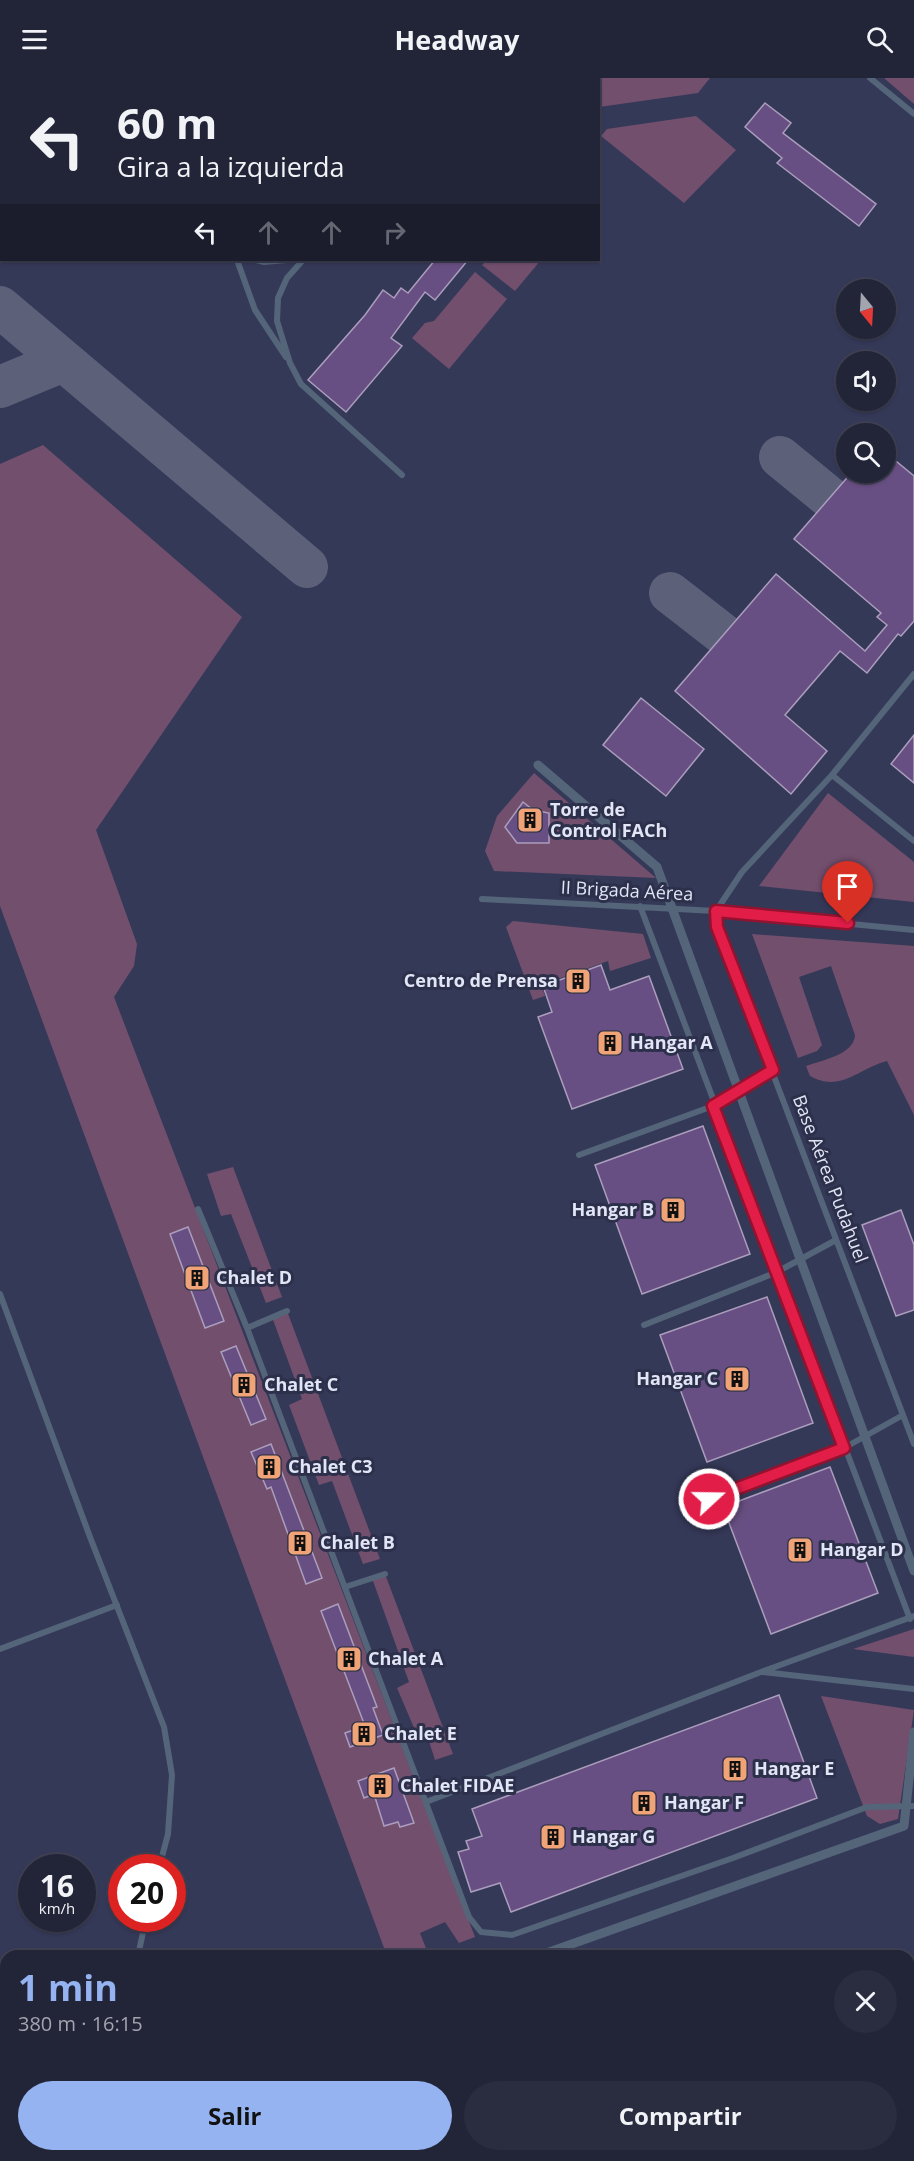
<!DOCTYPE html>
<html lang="es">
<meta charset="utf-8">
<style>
:root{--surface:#222438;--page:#2a2c40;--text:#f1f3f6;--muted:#a2a4ae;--line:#3f4153;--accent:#95b2f1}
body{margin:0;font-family:"Open Sans",sans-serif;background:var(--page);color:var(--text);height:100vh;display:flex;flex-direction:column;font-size:22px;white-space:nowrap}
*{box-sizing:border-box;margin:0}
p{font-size:20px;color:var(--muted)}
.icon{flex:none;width:33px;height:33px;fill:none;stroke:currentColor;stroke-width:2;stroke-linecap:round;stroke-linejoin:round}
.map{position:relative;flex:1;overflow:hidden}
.details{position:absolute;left:0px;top:1872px;width:915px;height:212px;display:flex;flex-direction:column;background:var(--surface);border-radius:18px 18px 0 0;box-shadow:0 2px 4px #0004,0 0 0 2px var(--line)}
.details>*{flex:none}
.top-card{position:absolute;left:0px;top:0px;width:600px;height:183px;box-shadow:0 2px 4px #0004,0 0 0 2px var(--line);background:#222438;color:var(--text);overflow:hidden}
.needle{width:39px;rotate:162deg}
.fabs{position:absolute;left:836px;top:201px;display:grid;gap:12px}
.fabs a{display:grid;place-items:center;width:60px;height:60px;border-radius:50%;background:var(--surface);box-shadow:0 2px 4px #0004,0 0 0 2px var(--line);font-size:30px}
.speed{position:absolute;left:18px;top:1776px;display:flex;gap:12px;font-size:30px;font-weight:700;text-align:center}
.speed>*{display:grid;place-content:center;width:78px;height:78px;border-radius:50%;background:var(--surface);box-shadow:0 2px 4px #0004,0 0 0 2px var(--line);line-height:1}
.speed small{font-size:15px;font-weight:400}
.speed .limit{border:9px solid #d22;background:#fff;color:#111}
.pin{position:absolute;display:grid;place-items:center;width:51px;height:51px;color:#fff;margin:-62px -26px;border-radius:50% 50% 50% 0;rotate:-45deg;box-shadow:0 0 6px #0007}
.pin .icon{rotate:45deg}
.me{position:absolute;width:66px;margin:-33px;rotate:69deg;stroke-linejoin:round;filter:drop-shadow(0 0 4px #0008)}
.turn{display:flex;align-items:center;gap:21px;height:126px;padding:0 18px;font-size:27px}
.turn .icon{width:78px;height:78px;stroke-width:2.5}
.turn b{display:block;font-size:42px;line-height:51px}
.lanes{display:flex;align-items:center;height:57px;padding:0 18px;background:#0003;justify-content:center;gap:30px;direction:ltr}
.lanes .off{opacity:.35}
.round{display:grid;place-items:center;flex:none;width:63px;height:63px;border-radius:32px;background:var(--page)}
.headline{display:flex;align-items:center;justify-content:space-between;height:102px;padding:0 18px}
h1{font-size:36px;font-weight:700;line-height:45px;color:var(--accent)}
.primary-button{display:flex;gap:12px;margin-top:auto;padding:12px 18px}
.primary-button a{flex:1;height:69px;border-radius:36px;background:var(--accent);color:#111;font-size:24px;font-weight:700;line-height:69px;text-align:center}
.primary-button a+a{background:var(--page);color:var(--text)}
header{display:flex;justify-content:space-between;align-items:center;height:78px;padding:0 18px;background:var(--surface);font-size:27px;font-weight:700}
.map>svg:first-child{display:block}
</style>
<header><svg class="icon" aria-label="menu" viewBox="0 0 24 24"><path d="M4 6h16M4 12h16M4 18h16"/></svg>Headway<svg class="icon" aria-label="search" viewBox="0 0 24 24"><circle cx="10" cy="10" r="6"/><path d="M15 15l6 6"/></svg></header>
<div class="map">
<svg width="914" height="2083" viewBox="0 0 914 2083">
<rect width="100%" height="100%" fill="#2d304a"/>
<!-- built -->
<path fill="#353958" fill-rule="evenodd" d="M0,0H914V1980L909,1982V1878H6V2078H673L660,2083H0ZM2,2H598V182H2ZM846,212H885V250H846ZM846,284H885V322H846ZM846,356H885V394H846ZM32,1790H82V1840H32ZM122,1790H172V1840H122Z"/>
<!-- green -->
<path fill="#734f6e" d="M587,0H710L698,15L599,29L598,2Z
M884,0H914V26Z
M696,38L736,72L684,125L601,58L607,51Z
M487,182H541L515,213L482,187Z
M475,194L507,221L449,291L412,260L425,245L434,243Z
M43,367L242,539L96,752L137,866L134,888L114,919L475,1859L459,1865L445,1844L420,1855L429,1878H387L0,828V386Z
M534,695L656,800L494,793L485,773L497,738Z
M828,715L914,784V824L759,808Z
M513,843L643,856L651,880L610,893L608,883L541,907L545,918L533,922L506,849Z
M752,856L914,868V1037L887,983C857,991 841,1015 810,998L806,988C822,982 854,977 855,957L831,888L799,899L822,967L817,973L798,980Z
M233,1089L282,1219L266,1225L231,1136L221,1138L207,1096Z
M287,1233L380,1481L363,1486L332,1403L319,1407L289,1327L302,1321L272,1239Z
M385,1496L453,1676L435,1682L427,1657L418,1659L397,1610L409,1604L372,1500Z
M914,1551V1579L853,1571Z
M821,1618L914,1632L898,1741L880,1746L867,1738Z"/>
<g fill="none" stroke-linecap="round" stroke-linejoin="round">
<!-- stream -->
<path stroke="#0e6682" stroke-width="4.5" d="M909,2011L914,2009
M742,2079L755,2083
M732,2083L747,2078"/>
<!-- taxiway -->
<path stroke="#5c6078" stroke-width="42" d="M0,229L307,489
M0,309L63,283
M780,379L830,420
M670,515L724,557"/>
</g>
<!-- building -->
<path fill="#684f83" stroke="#ab9ebc" stroke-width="1.5" d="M765,25L791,45L783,55L876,126L859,148L777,85L782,80L745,49Z
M435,182H468L435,222L425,214L391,260L402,268L346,334L308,302L365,237L383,212L394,220L401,210L408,215Z
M885,374L914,398V543L901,558L898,556L867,595L840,573L785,637L827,673L791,716L675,613L776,496L865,573L887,547L877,539L881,535L794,461L852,394H885Z
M641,620L704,671L666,718L603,667Z
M914,657V705L891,686Z
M523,724L533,732L549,735V765H517L505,749Z
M601,887L610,912L649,898L683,991L572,1031L538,939L552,934L543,908Z
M703,1048L750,1176L642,1216L595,1087Z
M901,1132L914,1167V1232L896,1238L862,1147Z
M188,1149L224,1243L205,1250L170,1156Z
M767,1219L813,1345L707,1384L660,1257Z
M236,1268L266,1341L251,1347L221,1274Z
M271,1366L322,1500L306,1506L271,1409L267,1411L251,1374Z
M830,1389L878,1515L771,1556L723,1429Z
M338,1526L377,1629L373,1630L383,1657L350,1669L345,1655L365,1648L321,1533Z
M779,1617L817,1720L511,1834L500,1805L471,1814L458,1774L469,1771L466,1763L482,1758L472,1731Z
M394,1690L414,1745L400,1749L398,1744L384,1748L374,1716L364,1720L358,1703Z"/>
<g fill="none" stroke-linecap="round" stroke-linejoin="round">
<!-- service -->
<path stroke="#54657a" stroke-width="6" d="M171,0L172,2
M870,0L914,36
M452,2L453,0
M237,182L255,232L286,279
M256,182L264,184L287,182
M303,182L287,200L278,220L277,243L290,285L301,306L402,397
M914,596L832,697L742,794L716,833L717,849L914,1366
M832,697L914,763
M482,821L716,833L914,852
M640,828L910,1541
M579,1077L713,1028L773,992
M198,1131L247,1250L469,1839L481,1854L512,1857L733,1780L867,1729L914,1728
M0,1216L90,1459L164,1649L172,1697L168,1756L159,1790
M644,1247L777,1194L836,1162
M247,1250L287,1233
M709,1421L844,1370L903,1337
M345,1509L385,1496
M0,1571L117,1527
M763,1594L914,1611
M426,1724L761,1594L914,1538
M138,1878L146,1840
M909,1966L914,1964
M102,2083L103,2078
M618,2083L632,2078"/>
<!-- pedestrian -->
<path stroke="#54657a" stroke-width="9" d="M538,687L657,789L914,1493
M538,1878L904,1748L914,1654"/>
</g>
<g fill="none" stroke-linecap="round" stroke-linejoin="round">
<!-- route casing -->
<g stroke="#92132f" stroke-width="15">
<path id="route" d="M709,1421L844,1370L713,1028L773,992L717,849L716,833L848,845"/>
</g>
<!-- route -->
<use href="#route" stroke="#e11d48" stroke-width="10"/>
</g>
<!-- icons -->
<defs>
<g id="building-square" transform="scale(1.35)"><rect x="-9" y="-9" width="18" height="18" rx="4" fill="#efa376" stroke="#2d304a"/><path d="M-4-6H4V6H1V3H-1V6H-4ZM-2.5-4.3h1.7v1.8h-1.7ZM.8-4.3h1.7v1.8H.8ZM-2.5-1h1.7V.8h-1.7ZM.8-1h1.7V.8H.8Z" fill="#111"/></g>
</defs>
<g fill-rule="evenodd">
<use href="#building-square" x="530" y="742"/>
<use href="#building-square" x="578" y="903"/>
<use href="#building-square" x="610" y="965"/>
<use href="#building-square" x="673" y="1132"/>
<use href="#building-square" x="197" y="1200"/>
<use href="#building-square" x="737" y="1301"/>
<use href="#building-square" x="244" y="1307"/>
<use href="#building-square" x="269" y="1389"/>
<use href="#building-square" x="300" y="1465"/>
<use href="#building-square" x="800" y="1472"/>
<use href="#building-square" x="349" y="1581"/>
<use href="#building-square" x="364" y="1656"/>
<use href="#building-square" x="735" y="1691"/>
<use href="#building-square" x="380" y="1708"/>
<use href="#building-square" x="644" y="1725"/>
<use href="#building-square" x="553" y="1759"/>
</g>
<g text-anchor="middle" stroke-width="6" stroke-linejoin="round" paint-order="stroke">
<!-- poi labels -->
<g font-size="18" font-weight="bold" fill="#e2e5f6" stroke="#2d304a" text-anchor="start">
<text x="550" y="738">Torre de<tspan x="550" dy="21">Control FACh</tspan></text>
<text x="558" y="909" text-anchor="end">Centro de Prensa</text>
<text x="630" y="971">Hangar A</text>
<text x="654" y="1138" text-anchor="end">Hangar B</text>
<text x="216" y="1206">Chalet D</text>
<text x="718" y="1307" text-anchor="end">Hangar C</text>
<text x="264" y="1313">Chalet C</text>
<text x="288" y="1395">Chalet C3</text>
<text x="320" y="1471">Chalet B</text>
<text x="820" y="1478">Hangar D</text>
<text x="368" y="1587">Chalet A</text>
<text x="384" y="1662">Chalet E</text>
<text x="754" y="1697">Hangar E</text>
<text x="400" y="1714">Chalet FIDAE</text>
<text x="664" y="1731">Hangar F</text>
<text x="572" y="1765">Hangar G</text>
</g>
<!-- street labels -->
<g font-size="18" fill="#e2e5f6" stroke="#2d304a">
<text transform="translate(627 813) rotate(3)" y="6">II Brigada Aérea</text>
<text transform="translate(830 1101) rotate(69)" y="6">Base Aérea Pudahuel</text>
</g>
</g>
</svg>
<div class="fabs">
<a><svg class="needle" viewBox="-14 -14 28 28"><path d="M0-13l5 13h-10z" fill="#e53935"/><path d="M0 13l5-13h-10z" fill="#a2a4ae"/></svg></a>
<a><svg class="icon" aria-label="sound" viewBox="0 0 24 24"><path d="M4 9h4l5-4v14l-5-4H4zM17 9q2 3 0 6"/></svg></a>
<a><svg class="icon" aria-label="search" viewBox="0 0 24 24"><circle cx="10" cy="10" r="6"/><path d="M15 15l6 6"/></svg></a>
</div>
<div class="speed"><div>16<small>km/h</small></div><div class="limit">20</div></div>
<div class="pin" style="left:848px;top:845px;background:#d93025"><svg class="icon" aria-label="arrive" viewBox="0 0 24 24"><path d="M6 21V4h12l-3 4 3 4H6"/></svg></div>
<svg class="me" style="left:709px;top:1421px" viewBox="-20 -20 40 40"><circle r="17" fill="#e11d48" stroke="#fff" stroke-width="3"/><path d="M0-11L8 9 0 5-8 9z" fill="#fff"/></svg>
<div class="top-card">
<div class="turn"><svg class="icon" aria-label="left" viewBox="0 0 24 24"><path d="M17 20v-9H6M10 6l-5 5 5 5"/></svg><div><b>60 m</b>Gira a la izquierda</div></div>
<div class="lanes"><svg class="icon" aria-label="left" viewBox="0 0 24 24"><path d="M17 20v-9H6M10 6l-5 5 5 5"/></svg><svg class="icon off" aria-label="ahead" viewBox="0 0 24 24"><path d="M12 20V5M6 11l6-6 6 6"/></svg><svg class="icon off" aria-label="ahead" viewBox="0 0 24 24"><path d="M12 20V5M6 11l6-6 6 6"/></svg><svg class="icon off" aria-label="right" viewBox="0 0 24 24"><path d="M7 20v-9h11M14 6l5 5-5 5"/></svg></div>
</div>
<section class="details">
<div class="headline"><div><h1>1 min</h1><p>380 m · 16:15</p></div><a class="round"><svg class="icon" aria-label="close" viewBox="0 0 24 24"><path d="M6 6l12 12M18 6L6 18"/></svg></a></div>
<div class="primary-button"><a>Salir</a><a>Compartir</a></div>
</section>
</div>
